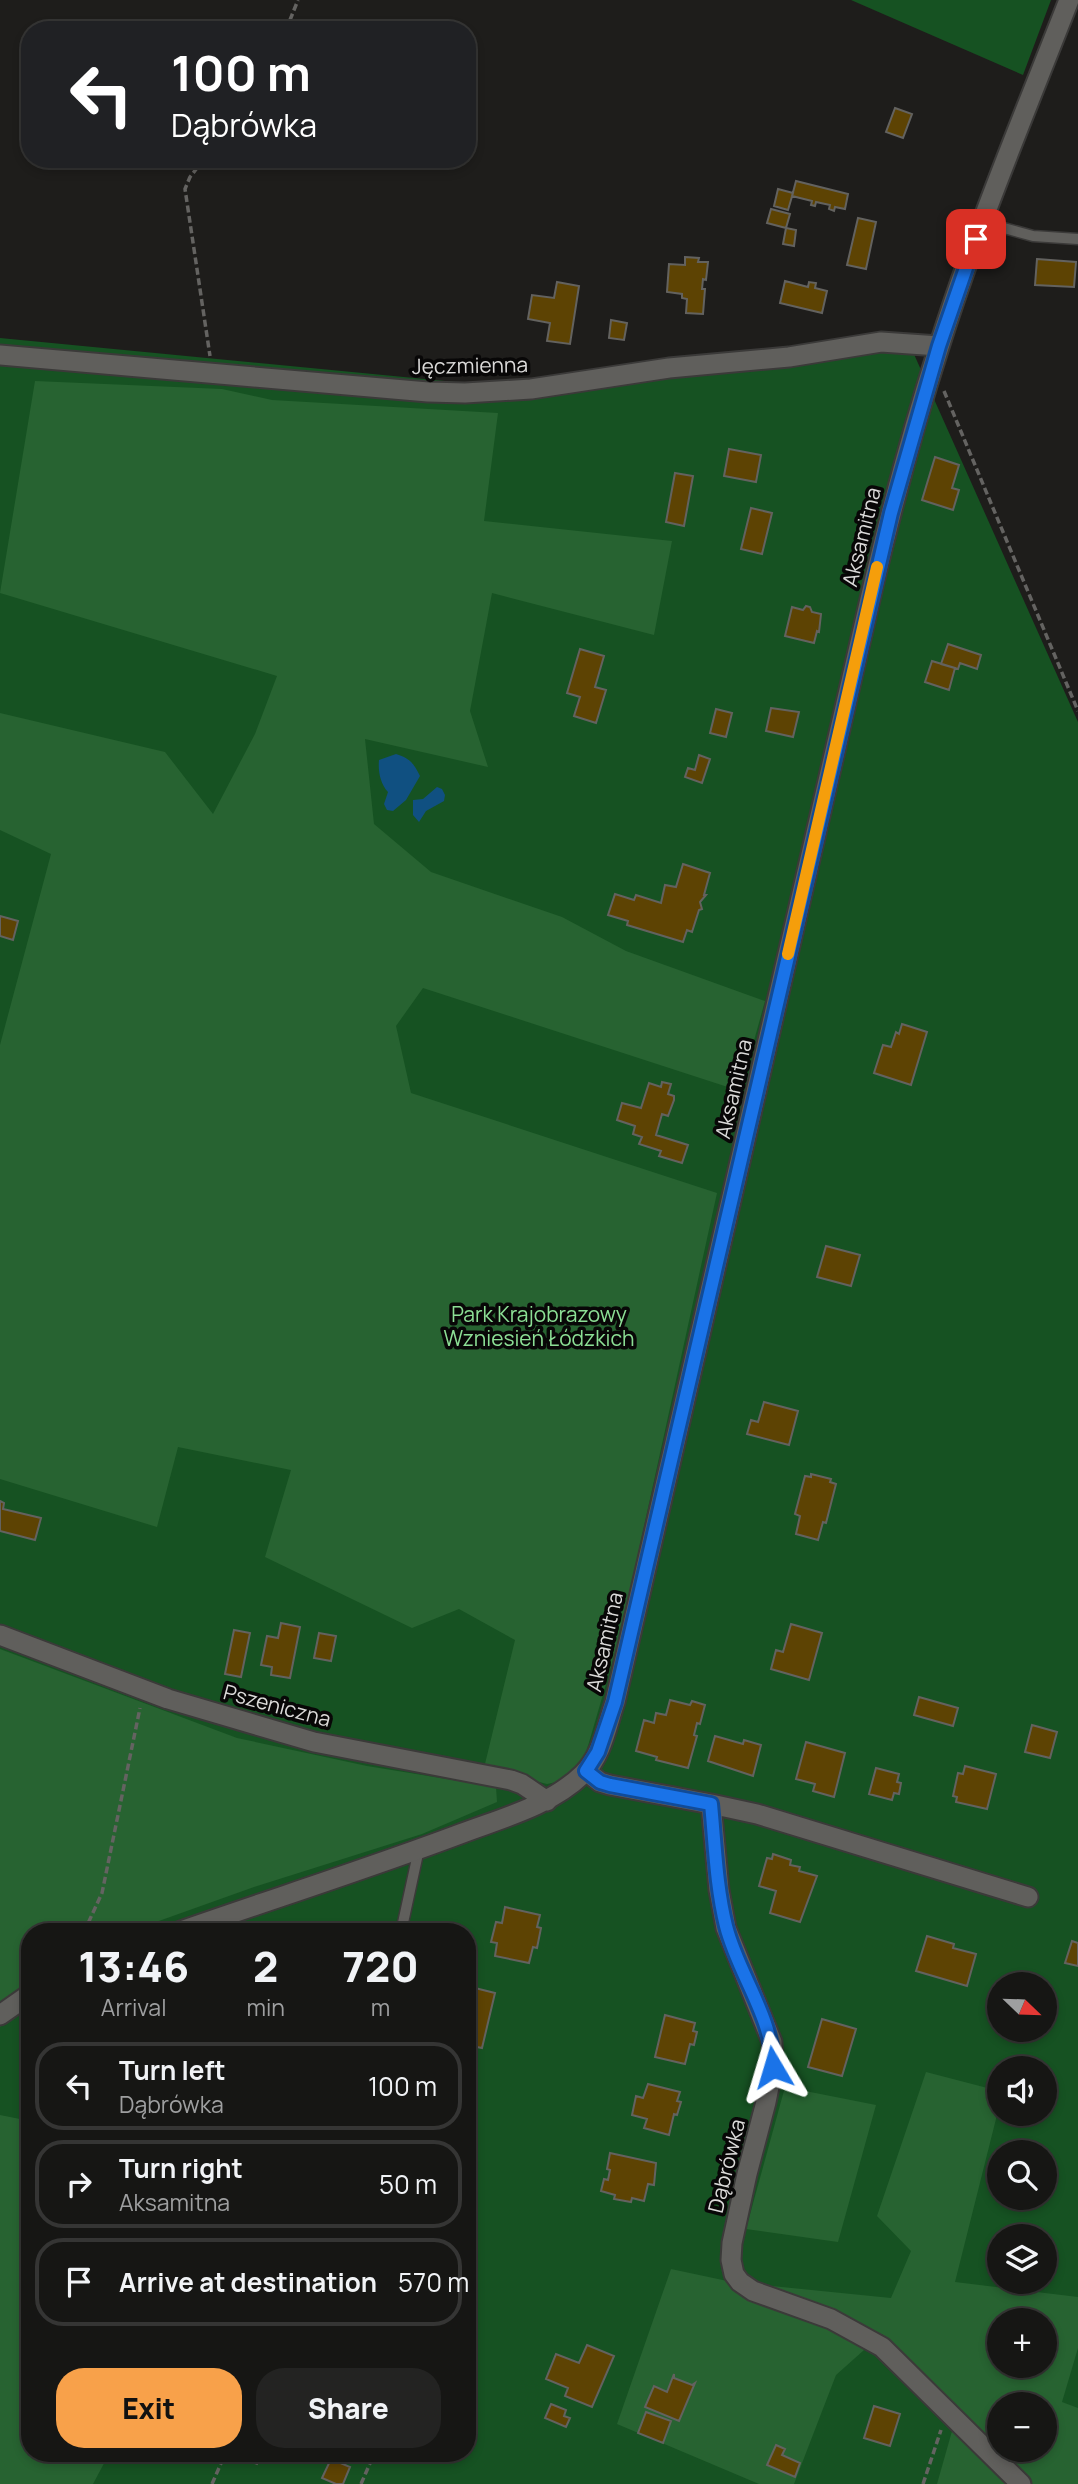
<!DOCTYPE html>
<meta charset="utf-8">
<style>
:root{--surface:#161614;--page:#232322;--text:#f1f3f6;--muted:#9e9fa0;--line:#353534;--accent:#f8a14a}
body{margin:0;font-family:Manrope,sans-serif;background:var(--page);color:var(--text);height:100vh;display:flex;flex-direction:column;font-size:26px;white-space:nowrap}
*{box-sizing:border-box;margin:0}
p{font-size:23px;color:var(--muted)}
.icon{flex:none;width:38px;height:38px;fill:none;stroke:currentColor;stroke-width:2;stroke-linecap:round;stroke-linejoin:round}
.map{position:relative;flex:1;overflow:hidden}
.panel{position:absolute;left:21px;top:1923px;width:455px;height:539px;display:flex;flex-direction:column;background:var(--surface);border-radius:28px;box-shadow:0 4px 10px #0003,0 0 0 2px var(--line)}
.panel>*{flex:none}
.hud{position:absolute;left:21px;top:21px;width:455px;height:147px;border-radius:28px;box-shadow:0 4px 10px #0003,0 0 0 2px var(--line);background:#202124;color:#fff;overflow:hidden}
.needle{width:46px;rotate:113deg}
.fabs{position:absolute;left:987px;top:1972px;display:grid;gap:14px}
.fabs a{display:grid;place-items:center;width:70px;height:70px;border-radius:50%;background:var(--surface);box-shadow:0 4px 10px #0003,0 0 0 2px var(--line);font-size:35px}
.pin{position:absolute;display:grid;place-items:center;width:60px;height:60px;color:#fff;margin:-30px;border-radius:14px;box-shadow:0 4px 10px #0006}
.me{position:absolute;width:77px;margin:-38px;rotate:353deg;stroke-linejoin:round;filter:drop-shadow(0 0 5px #0008)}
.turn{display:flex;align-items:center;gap:24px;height:147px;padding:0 35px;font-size:32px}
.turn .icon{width:91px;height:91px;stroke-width:2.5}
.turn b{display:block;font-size:49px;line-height:60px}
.eta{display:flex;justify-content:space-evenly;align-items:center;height:119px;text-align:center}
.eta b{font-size:42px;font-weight:800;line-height:49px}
.primary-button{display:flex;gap:14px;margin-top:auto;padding:14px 35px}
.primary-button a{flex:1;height:80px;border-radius:28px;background:var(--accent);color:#111;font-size:28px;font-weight:800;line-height:80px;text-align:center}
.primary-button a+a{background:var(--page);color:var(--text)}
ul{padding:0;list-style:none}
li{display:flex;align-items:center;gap:21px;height:88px;margin:0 14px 10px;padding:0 21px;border:4px solid var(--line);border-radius:28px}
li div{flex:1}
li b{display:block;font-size:26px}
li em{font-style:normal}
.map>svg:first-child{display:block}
</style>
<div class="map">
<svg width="1078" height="2484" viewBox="0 0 1078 2484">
<rect width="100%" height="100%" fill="#1e1d1b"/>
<!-- green -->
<path fill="#165222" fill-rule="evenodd" d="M851,0H1051L1023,75Z
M0,338L476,384L909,343L1078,722V2484H0ZM30,1932H467V2454H30ZM999,1984H1045V2030H999ZM999,2068H1045V2114H999ZM999,2152H1045V2198H999ZM999,2236H1045V2282H999ZM999,2320H1045V2366H999ZM999,2404H1045V2450H999Z"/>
<!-- forest -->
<path fill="#276331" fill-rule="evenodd" d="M35,381L222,389L272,400L498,413L484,521L672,541L654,635L492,593L470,711L488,767L365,739L374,824L431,872L562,917L626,951L765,1001L740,1091L423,988L396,1026L411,1093L717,1193L620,1636L585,1756L567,1780L547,1784L484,1768L515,1640L459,1609L412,1628L265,1557L291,1470L178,1447L157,1527L0,1479V1045L51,854L0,830V713L165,752L213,814L255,734L277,676L0,593Z
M0,1649L237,1738L367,1766L496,1787L497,1802L422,1834L254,1887L128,1932H30V1993L0,2027Z
M926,2072L999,2091V2107L955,2282L1078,2297V2348L1062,2402L1078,2408V2484H937L958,2410L882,2334L836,2375L794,2484H759L617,2424L671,2269L732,2282L891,2298L911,2251L877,2216ZM999,2320H1045V2366H999ZM999,2404H1045V2450H999Z
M785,2087L876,2105L838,2242L746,2229Z
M0,2115L30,2121V2454H109L93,2484H0Z"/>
<!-- water -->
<path fill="#105081" d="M396,754C410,758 414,764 420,776L406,800L393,811L387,810L384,804L388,792C380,783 378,771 379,760Z
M437,787L442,789L445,795L444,801L426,811L419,822L413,815V800L423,799Z"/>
<!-- building -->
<path fill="#5d4303" stroke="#63625f" stroke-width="2" d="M895,108L912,114L903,138L886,132Z
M796,181L848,194L845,209L835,207L834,211L829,209L830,205L816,202L815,206L811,205L812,201L792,196Z
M778,189L793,193L788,210L774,206Z
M771,209L790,214L786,228L767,223Z
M858,218L876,222L866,269L847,265Z
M786,228L796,230L794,246L783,244Z
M685,257L699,258L698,262H708L706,280L703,279L702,289H705L703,314L686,313L687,299L682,298V294L667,292L669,264L685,265Z
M1037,259L1076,262L1074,287L1035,285Z
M785,281L808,287L809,282L816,283L815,288L827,291L822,313L780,303Z
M557,282L579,286L570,344L547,341L550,323L528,319L532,295L554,298Z
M611,320L627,323L624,340L609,338Z
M729,449L761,455L756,482L724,476Z
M935,457L959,465L952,488L959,490L953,510L922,500Z
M675,473L693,476L684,526L666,522Z
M751,508L772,513L762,554L741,549Z
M806,606L810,607L812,612L821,614L819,632L817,631L814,643L785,636L792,607L803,610Z
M948,644L981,655L977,669L960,663L958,669L941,664Z
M580,649L604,656L595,687L606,690L596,723L574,716L580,697L567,693Z
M932,661L955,668L949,690L925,682Z
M771,708L799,712L793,737L766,731Z
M716,709L732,713L726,737L710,733Z
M699,755L710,759L702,783L685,777L688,768L695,770Z
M683,864L710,873L704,895H706L700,902L702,909L699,910L692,932L687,930L683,942L627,925L628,921L608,915L615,894L634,900L636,895L661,903L665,885L676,887Z
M0,916L18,921L13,940L0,936Z
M902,1024L927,1032L911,1085L874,1073L883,1045L891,1047L896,1032L899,1034Z
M662,1082L671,1084L668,1094L674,1096V1100L668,1116L662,1114L656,1135L688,1145L682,1163L659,1156L661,1151L639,1144L642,1137L633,1134L635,1126L617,1120L622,1103L641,1108L649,1083L661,1087Z
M826,1246L860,1255L851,1286L817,1277Z
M764,1402L798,1411L789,1445L747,1434L751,1420L758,1422Z
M811,1474L831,1479L830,1482L836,1484L826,1523L823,1522L818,1540L796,1534L800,1516L795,1514L805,1476L811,1477Z
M0,1501L4,1503L3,1509L41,1518L35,1540L0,1531Z
M281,1623L300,1627L290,1678L271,1675L272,1667L261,1665L267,1636L278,1638Z
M791,1624L822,1633L809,1680L771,1669L776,1650L783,1652Z
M234,1630L250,1633L241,1677L225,1674Z
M319,1633L336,1636L331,1661L314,1658Z
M919,1697L958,1708L953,1726L914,1715Z
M670,1700L690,1705L692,1701L705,1705L700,1724L697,1723L694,1735L697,1736L688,1768L656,1760L657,1757L636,1751L644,1720L654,1723L656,1713L666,1715Z
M1032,1725L1057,1732L1050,1758L1025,1752Z
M715,1736L743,1744L744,1740L761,1745L753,1776L708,1761Z
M806,1742L845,1753L834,1797L813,1791L815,1784L796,1779Z
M965,1766L996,1774L987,1809L956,1802L957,1797L953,1796L958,1773L963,1774Z
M876,1768L899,1774L897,1782L901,1783L899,1794L894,1793L892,1800L869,1794Z
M773,1854L791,1860L790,1865L800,1867L799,1871L817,1876L800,1922L770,1913L776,1891L759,1886L767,1858L772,1859Z
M505,1907L540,1915L537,1927L541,1928L537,1948L533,1947L529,1963L495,1956L497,1943L491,1942L496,1922L502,1923Z
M927,1936L954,1944L953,1948L976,1954L967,1986L916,1971Z
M1072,1941L1078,1943V1966L1065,1963Z
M467,1986L495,1993L482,2048L467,2045Z
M665,2015L695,2023L693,2031L697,2032L694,2045L690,2044L685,2064L655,2057Z
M822,2019L856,2029L842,2076L808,2067Z
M648,2084L680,2092L677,2101L681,2102L677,2115L674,2114L669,2135L644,2128L647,2119L632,2115L636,2096L643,2098Z
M610,2153L656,2163L654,2185L648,2184L644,2201L632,2198L631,2202L614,2199L615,2195L601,2191L604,2179L608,2180L610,2170L607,2169Z
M587,2345L614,2356L592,2407L565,2396L568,2388L546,2379L556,2354L579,2363Z
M674,2374V2378L692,2385L695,2383L679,2421L645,2407L654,2386L667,2392Z
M551,2404L566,2410L564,2416L570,2418L566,2427L545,2418Z
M874,2406L900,2414L890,2446L864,2438Z
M646,2412L671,2421L663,2443L638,2433Z
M776,2445L785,2449L782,2455L800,2463L795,2477L767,2465Z
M244,2454H262L257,2464L242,2457Z
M331,2459L350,2467L343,2484H336L322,2478Z"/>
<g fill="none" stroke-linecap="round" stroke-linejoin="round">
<!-- lane casing -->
<g stroke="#3b3a39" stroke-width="13">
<path id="lane" d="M982,222L1033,236L1078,239
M401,1932L419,1849"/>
</g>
<!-- street casing -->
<g stroke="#3b3a39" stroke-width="23">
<path id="street" d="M0,355L428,392L465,393L531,389L669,368L789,357L881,342L939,346
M0,1635L168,1699L314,1742L511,1780L522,1784L547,1801
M586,1771L600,1782L610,1785L711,1804L719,1890L726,1928L772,2042L773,2067L766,2102L747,2174L732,2243L731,2260L734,2274L740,2282L753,2291L831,2319L882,2347L1021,2484
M711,1804L757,1814L1028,1897
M178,1932C272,1899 367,1869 460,1834C502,1818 550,1806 583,1774C602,1756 607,1725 615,1702L874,582C893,503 914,425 939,347C976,229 1024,115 1069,0
M0,2015L30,1994"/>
</g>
<!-- path -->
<path stroke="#646361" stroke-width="3.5" stroke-dasharray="7 3.5" stroke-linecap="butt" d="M286,30L298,0
M204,159L190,177L185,189L210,356
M944,391L1078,711
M84,1932L102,1893L140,1708
M212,2484L225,2454
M361,2484L374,2454
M923,2484L941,2430"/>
<!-- lane -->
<use href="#lane" stroke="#605f5c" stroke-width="10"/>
<!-- street -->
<use href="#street" stroke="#605f5c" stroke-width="19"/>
</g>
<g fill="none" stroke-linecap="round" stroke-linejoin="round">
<!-- route casing -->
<g stroke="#114b97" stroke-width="18">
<path id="route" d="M773,2067C773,2017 738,1974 726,1926C716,1886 715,1844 711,1804L610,1785L600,1782L586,1771L598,1752L615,1702L891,513L939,346L976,239"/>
</g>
<!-- route -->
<use href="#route" stroke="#1a73e8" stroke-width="12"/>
<!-- slow -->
<path stroke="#f59e0b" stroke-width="12" d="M788,954L877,567"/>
</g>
<g text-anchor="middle" stroke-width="7" stroke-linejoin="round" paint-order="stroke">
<!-- street labels -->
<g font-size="21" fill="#dbdad9" stroke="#080707">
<text transform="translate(470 366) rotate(-1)" y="7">Jęczmienna</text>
<text transform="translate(862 537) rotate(-76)" y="7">Aksamitna</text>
<text transform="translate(734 1089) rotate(-77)" y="7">Aksamitna</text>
<text transform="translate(605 1642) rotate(-77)" y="7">Aksamitna</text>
<text transform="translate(277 1706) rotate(15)" y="7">Pszeniczna</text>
<text transform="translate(727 2166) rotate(-76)" y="7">Dąbrówka</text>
</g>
<!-- park labels -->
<g font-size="21" fill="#8cdf95" stroke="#080707">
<text x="539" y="1322">Park Krajobrazowy<tspan x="539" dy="24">Wzniesień Łódzkich</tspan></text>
</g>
</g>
</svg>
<div class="fabs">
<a><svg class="needle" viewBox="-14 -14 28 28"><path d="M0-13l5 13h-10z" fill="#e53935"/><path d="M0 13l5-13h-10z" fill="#9e9fa0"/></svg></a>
<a><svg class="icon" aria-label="sound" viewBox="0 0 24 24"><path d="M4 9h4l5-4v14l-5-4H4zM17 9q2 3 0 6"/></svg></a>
<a><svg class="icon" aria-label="search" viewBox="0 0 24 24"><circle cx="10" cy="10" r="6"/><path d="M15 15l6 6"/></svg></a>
<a><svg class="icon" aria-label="layers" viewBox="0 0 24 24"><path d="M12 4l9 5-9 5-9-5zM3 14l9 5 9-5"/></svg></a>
<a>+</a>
<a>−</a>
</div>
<div class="pin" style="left:976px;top:239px;background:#d93025"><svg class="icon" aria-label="arrive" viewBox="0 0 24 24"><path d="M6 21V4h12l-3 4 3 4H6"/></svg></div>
<svg class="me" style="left:773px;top:2067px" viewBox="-20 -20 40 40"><path d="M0-17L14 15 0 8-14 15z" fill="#1a73e8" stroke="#fff" stroke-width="4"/></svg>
<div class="hud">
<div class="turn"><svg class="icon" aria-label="left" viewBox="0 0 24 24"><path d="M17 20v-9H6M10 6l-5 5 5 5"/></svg><div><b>100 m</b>Dąbrówka</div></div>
</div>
<section class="panel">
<div class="eta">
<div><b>13:46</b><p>Arrival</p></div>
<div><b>2</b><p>min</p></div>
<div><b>720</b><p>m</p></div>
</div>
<ul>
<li><svg class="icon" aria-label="left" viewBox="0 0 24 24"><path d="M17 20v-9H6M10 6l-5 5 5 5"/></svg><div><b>Turn left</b><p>Dąbrówka</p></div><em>100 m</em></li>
<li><svg class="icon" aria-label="right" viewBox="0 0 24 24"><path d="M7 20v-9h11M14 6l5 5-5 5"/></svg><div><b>Turn right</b><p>Aksamitna</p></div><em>50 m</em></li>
<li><svg class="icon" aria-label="arrive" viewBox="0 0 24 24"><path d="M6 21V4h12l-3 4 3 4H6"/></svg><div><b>Arrive at destination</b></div><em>570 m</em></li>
</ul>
<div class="primary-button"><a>Exit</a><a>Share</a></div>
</section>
</div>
